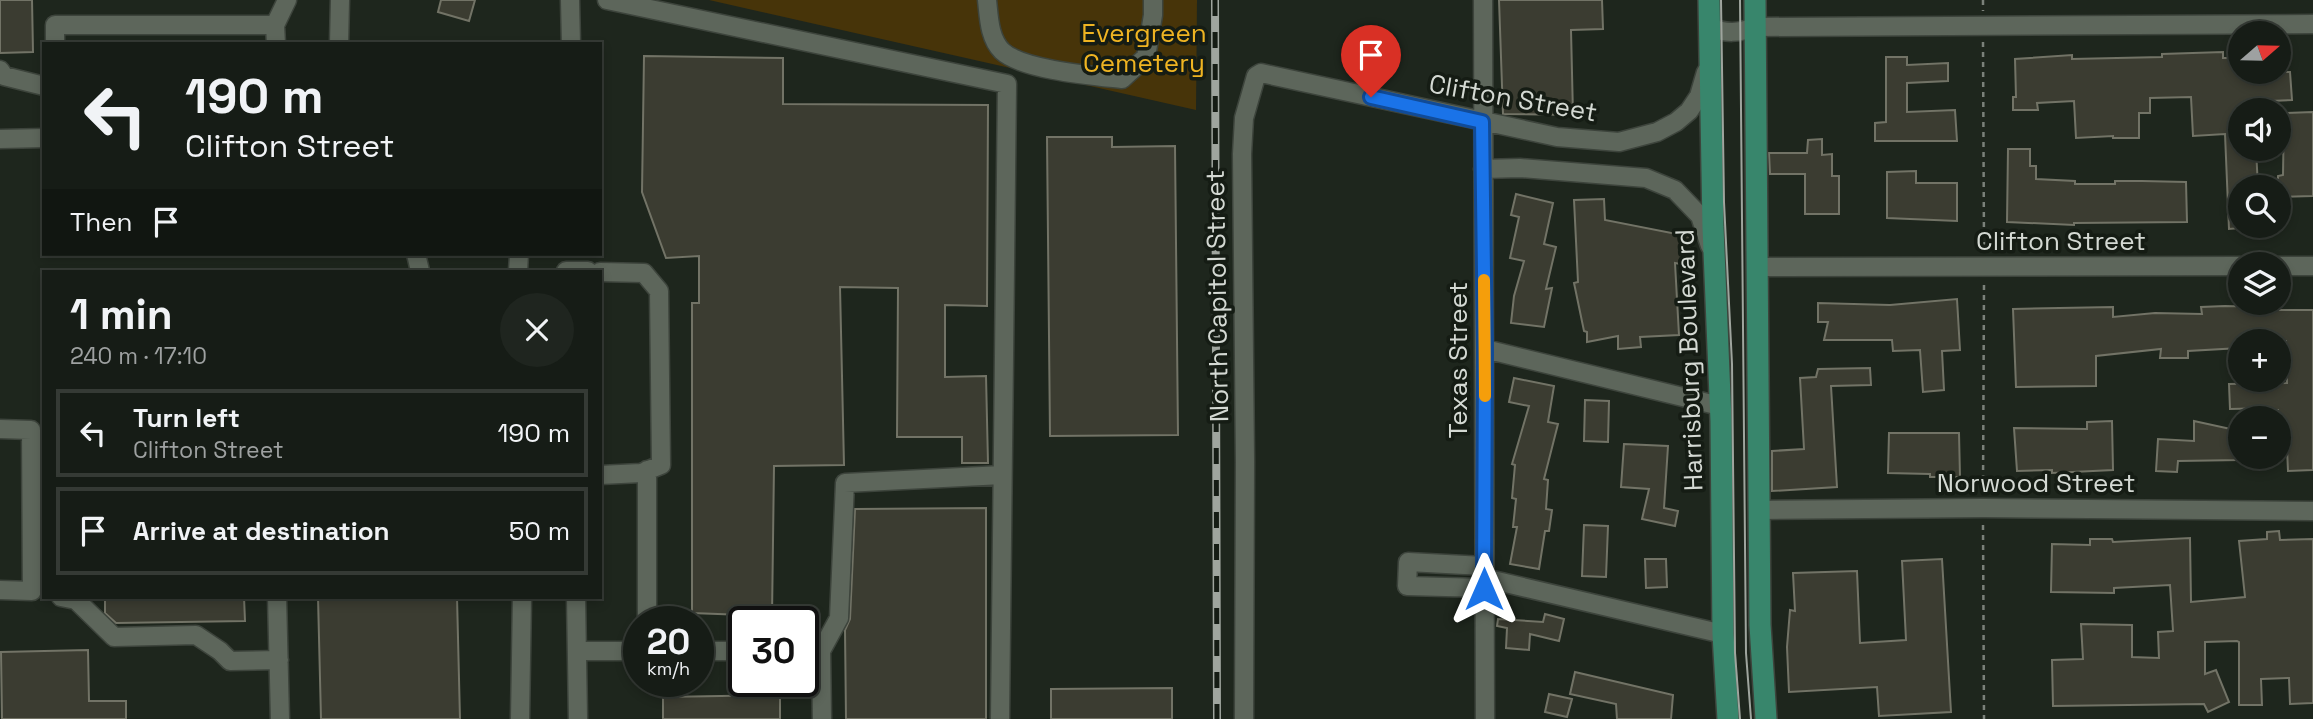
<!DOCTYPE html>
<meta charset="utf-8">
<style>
:root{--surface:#161c16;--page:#1f251f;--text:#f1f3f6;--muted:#9ea1a1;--line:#353a35}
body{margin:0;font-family:"Space Grotesk",sans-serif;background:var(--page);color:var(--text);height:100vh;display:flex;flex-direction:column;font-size:26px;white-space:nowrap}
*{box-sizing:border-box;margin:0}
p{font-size:23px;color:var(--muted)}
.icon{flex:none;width:38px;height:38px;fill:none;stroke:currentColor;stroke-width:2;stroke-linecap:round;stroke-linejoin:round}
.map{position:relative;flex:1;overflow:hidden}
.details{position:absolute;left:42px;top:270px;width:560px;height:329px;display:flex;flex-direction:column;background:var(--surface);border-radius:0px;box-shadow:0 4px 10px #0003,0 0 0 2px var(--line)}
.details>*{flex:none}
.banner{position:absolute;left:42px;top:42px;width:560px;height:214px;border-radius:0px;box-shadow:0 4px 10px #0003,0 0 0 2px var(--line);background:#161c16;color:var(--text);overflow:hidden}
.needle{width:46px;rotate:70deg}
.buttons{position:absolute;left:2228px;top:21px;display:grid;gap:14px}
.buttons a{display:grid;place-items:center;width:63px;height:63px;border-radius:50%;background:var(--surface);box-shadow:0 4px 10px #0003,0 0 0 2px var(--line);font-size:35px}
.speed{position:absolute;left:623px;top:606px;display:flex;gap:14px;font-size:35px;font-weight:700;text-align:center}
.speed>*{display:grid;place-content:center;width:91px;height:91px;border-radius:50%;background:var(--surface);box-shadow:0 4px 10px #0003,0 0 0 2px var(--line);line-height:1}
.speed small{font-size:18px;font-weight:400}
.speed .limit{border:4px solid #111;border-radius:10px;background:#fff;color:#111}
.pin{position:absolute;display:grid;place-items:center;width:60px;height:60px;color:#fff;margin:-72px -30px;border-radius:50% 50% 50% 0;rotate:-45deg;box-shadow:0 0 7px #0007}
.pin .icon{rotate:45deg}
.me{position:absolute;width:77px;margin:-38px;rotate:0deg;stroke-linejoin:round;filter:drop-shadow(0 0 5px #0008)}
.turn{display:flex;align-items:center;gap:24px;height:147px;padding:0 28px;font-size:32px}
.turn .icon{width:91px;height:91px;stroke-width:2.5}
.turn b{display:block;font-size:49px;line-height:60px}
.then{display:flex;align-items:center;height:66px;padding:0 28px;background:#0003;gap:14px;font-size:26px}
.round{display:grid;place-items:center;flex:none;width:74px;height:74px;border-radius:37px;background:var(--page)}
.summary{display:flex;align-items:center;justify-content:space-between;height:119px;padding:0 28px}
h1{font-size:42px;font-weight:800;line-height:52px}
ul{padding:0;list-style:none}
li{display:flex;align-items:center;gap:21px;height:88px;margin:0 14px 10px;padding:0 14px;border:4px solid var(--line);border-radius:0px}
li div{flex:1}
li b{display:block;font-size:26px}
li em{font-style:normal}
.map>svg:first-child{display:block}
</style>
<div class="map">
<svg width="2313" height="719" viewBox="0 0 2313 719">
<rect width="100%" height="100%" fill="#1e261d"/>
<!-- green -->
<path fill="#473409" d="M709,0H1197L1196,110Z"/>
<!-- building -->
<path fill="#3b3c31" stroke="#727366" stroke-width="2" d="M0,0H32L33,52L0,53Z
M441,0H475L469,21L438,12Z
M1499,0H1602L1603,29L1571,30L1573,115L1503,114Z
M2223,52V58H2240V72H2290L2292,100L2246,102L2247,110H2240V149H2256L2258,187H2240V228L2229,229L2225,134L2193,136L2191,97L2150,98V113H2139V138H2113V136L2076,138L2074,101L2037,103L2038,110H2013V97H2016L2015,59L2072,55V59L2162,57V54Z
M644,56L783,58V104L988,105L987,306L945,305V377L986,376L988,463H962V437H897L898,288L840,287L844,465L774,466L772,616L692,613V303H699V256L666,258L642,192Z
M1886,57H1907V65L1948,63V81L1907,83V112L1955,110L1957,141H1875V123L1886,122Z
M2313,112V196L2278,197V176L2283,175L2284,113Z
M1047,137H1112V147L1175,146L1178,435L1050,436Z
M1822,139V155L1832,154V176H1839V214H1805V174H1770L1769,153H1807L1808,140Z
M2008,149H2030V166H2036V179L2075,181V184H2115V181H2142L2186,182L2187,222L2074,223V225L2007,222Z
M1916,171V183H1957V221L1887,218V172Z
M1516,194L1553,203L1544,244L1556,247L1546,289L1552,288L1544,327L1511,323L1514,296L1524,261L1510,258L1519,217L1511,215Z
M1604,199L1605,220L1692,237L1686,265L1675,263L1679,335L1640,337L1641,347L1618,349V336L1587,342V332L1584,331L1574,283L1578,282L1574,200Z
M1957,299L1960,350L1942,351L1944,390L1923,392L1920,350L1893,351L1892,340H1824L1828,322H1818V303L1890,305Z
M2225,306L2263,307V310H2313V470L2288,471L2287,448H2278V410L2268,411V408L2230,409L2229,384L2287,383L2286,341H2240V348L2188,351V358H2160L2161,349L2096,356V386L2016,387L2013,309L2113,307V317L2155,313L2202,314L2201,307Z
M1870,368L1871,385L1831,386L1837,487L1772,491V451L1804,449L1800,378L1816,377L1818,369Z
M1514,378L1554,386L1548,422L1558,424L1544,479L1548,480L1546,509L1552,510L1549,531H1545L1539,569L1510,564L1517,527H1513L1516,499L1512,498L1515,465L1512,464L1529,406L1509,402Z
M1585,400L1609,401L1608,442L1584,441Z
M2112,421L2113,470L2052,473V470L2017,471L2014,428L2087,429V422Z
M2194,421L2240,431V460L2178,461L2177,472L2156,471L2158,439L2194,441Z
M1889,433H1959L1960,477H1930V474L1888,473Z
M1624,444L1668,446L1664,508L1678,511L1675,526L1642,519L1649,489L1621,487Z
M986,508V719H846L845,630L850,619L855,509Z
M1584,525L1608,526L1606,577L1582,576Z
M2279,531L2280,540L2313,539V703L2290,704L2289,678L2261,679L2262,705H2239V642L2237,641L2205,642V674L2216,670L2229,702L2208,712L2204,704L2053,706L2052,660L2083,659L2081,624L2132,625V657L2159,658L2158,632L2173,631L2170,585L2114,588V593L2051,592L2052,544L2090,545V539H2112L2113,542L2190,538L2191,602L2245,597L2239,541L2267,539V532Z
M1645,559H1666L1667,587L1646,588Z
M1942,559L1951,712L1879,716L1877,687L1789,692L1787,647L1790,610L1795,611L1793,573L1857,571L1860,643L1906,640L1902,561Z
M105,597H244L245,621L116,623L105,613Z
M318,597H457L460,719H321Z
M1545,614L1564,619L1559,641L1530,634L1529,650L1506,648L1507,628L1497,626L1498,619L1543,622Z
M88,650L89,701H126V719H2L1,652Z
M1575,672L1673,695L1671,719H1617L1616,704L1570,694Z
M1172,688V719H1051V689Z
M1549,694L1572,699L1567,717L1545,712Z
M780,695V719H663V697Z"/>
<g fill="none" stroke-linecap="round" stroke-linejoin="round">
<!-- minor casing -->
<g stroke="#3d443c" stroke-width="21">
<path id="minor" d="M570,0L571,44
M607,0L1007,84L1000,719
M987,0C989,17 989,38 1002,51C1022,70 1095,76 1122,79L1146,57L1153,15V0
M1483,0L1485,719
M275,25L287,0
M1709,27C1726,34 1739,33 1755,27L2313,24
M55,44V25H275L276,44
M339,44L340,0
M0,70L4,76L44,86
M0,139L44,138
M1483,169L1520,168L1646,178L1675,190L1700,216L1710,246
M416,254L420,271
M2278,266H2313
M1757,267L2240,266
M518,271L519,254
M566,271H588
M600,272L644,273L659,291L661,465L641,473L600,475
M1485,349L1720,406
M0,429L31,430L32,591L0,590
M1759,510L1983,508L2313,511
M1484,578L1723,634
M1484,588L1407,586L1408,562L1484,566
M61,597L76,600L114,637L196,635L220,651L230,661L279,660
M277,597L280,719
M576,597L578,719
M647,621V470
M577,651H639
M698,651H744
M803,651H821L822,719
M821,651L839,618L845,483L1002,475
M520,719L522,597
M1244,719L1245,461L1242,154L1244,118L1256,76L1261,73L1557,137L1619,142L1657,132L1676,122L1689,111L1699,96L1706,72"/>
</g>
<!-- major casing -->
<g stroke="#3d443c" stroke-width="24">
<path id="major" d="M1709,0L1713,227L1721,421L1723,634L1728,719
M1755,0L1760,625L1766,719"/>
</g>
<!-- path -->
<path stroke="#7b817a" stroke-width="2.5" stroke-dasharray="5 5" stroke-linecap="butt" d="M1983,0V11
M1983,42L1984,249
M1983,490L1984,283
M1983,525L1984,719"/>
<!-- minor -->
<use href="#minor" stroke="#5d665b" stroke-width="18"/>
<!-- major -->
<use href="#major" stroke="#38866c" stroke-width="21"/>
<!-- tram -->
<path stroke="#9fa59e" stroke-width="2" d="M1721,0L1724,202L1732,364L1735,653L1740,719
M1740,0L1746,653L1751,719"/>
<!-- rail casing -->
<g stroke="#9fa59e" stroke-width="8">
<path id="rail" d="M1215,0L1217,719"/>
</g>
<!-- rail -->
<use href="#rail" stroke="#151c14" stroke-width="5" stroke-dasharray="16" stroke-linecap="butt"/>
</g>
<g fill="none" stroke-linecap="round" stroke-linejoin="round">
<!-- route casing -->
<g stroke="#114b97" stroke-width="18">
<path id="route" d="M1371,97L1482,122L1485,349L1484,589"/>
</g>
<!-- route -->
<use href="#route" stroke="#1a73e8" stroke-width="12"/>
<!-- slow -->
<path stroke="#f59e0b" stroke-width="12" d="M1484,280L1485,396"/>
</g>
<g text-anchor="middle" stroke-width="7" stroke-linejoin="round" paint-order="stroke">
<!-- park labels -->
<g font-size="26" fill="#efb422" stroke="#151c14">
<text x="1144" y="42">Evergreen<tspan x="1144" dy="30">Cemetery</tspan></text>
</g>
<!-- street labels -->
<g font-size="26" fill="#d4d9d3" stroke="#151c14">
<text transform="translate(1513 98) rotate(10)" y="9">Clifton Street</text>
<text x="2061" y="250">Clifton Street</text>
<text transform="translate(1217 296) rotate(-91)" y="9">North Capitol Street</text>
<text transform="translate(1458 360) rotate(-90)" y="9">Texas Street</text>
<text transform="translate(1689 360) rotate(-92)" y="9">Harrisburg Boulevard</text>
<text x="2036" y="492">Norwood Street</text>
</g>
</g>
</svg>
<div class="buttons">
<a><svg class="needle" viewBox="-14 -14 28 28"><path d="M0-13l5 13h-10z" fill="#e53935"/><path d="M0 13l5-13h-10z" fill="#9ea1a1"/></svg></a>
<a><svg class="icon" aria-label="sound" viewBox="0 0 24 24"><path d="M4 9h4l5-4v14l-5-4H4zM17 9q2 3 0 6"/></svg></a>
<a><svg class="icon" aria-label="search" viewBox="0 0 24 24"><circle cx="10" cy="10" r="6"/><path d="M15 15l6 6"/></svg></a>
<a><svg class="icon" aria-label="layers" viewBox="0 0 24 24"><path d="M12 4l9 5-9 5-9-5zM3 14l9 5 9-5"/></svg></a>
<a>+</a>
<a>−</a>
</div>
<div class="speed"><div>20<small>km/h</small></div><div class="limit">30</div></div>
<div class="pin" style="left:1371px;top:97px;background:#d93025"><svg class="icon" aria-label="arrive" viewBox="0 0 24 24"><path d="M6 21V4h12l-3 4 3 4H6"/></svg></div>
<svg class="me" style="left:1484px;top:589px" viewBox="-20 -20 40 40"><path d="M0-17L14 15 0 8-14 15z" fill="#1a73e8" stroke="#fff" stroke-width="4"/></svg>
<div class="banner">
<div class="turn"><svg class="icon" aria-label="left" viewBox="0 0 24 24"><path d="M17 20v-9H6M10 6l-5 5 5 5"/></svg><div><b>190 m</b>Clifton Street</div></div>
<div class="then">Then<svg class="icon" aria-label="arrive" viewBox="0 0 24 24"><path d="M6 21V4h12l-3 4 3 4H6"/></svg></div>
</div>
<section class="details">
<div class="summary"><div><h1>1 min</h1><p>240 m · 17:10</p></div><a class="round"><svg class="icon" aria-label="close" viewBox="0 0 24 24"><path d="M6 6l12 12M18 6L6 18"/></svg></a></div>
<ul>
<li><svg class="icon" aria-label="left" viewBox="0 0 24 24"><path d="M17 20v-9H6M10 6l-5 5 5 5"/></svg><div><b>Turn left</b><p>Clifton Street</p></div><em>190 m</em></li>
<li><svg class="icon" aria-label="arrive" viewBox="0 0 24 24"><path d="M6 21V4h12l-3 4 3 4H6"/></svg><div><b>Arrive at destination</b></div><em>50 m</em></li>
</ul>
</section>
</div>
